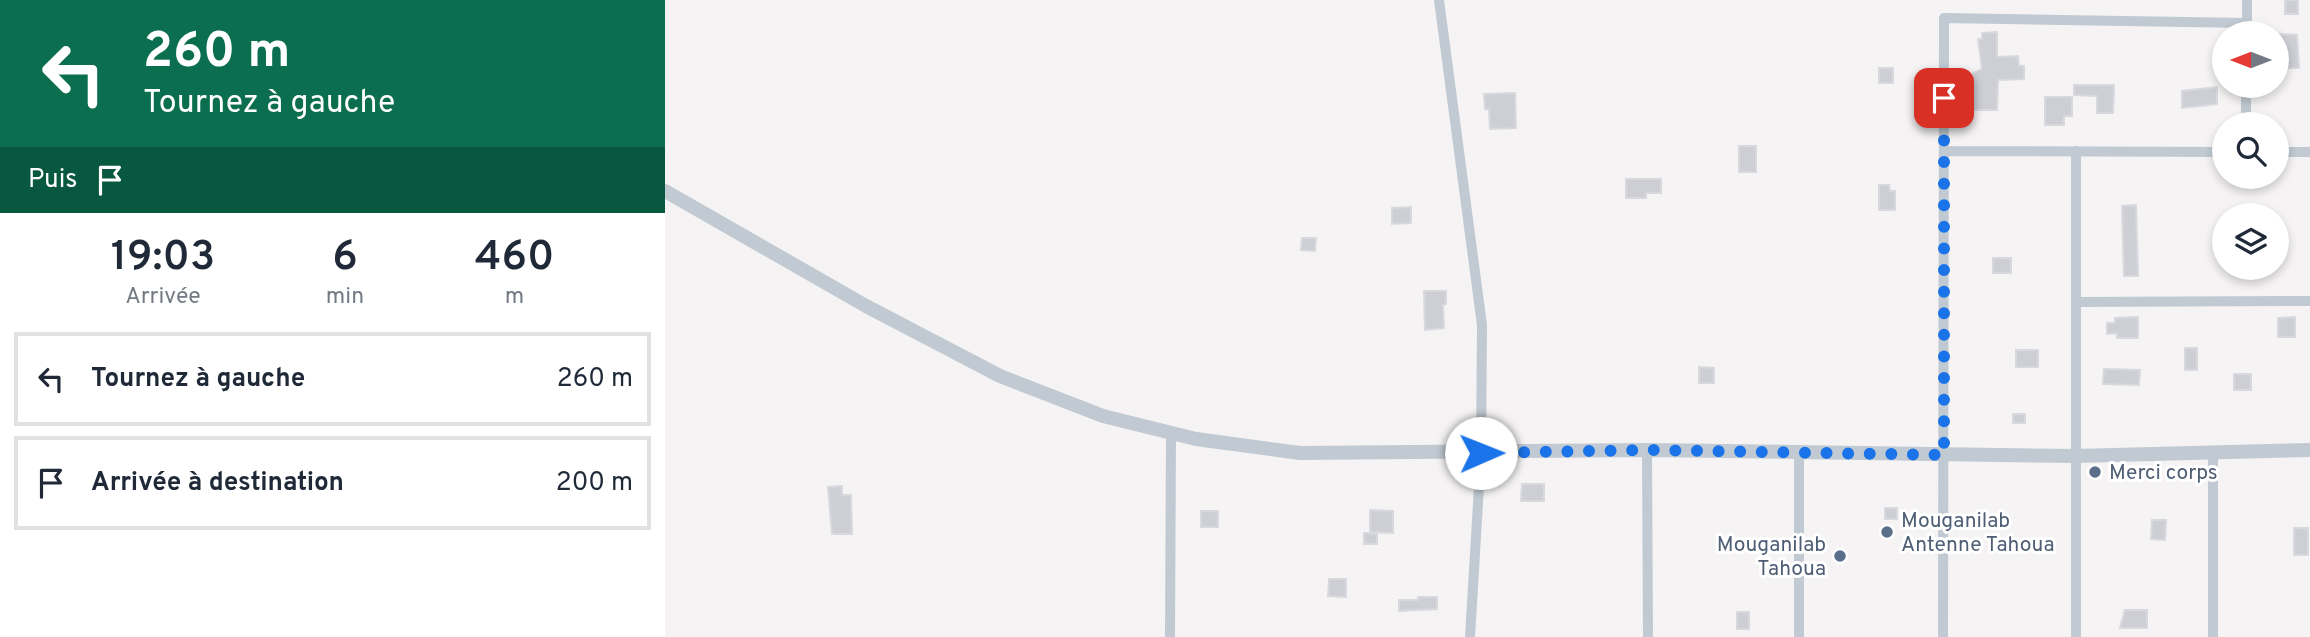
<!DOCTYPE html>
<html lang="fr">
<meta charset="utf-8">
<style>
:root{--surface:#fff;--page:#f2f2f3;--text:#1f2937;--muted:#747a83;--line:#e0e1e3}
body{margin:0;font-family:Overpass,sans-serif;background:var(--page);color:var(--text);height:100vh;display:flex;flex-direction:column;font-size:26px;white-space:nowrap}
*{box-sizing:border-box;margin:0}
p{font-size:23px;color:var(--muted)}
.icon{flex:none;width:38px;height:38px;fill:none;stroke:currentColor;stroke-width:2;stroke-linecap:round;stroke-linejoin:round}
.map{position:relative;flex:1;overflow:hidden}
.drawer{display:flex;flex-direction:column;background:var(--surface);width:665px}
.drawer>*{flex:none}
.banner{background:#0b6e4f;color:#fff;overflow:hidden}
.needle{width:46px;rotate:270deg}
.buttons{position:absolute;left:1547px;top:21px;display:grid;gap:14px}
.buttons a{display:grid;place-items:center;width:77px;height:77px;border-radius:50%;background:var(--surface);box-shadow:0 4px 10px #0003;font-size:35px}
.pin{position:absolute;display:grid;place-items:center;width:60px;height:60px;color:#fff;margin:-30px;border-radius:14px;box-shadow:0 4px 10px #0006}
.me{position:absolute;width:77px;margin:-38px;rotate:89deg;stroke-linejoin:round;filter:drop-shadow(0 0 5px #0008)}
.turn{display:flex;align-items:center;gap:24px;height:147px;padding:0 28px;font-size:32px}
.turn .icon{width:91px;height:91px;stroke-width:2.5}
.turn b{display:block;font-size:49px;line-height:60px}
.then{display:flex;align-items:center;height:66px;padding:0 28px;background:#0003;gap:14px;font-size:26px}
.eta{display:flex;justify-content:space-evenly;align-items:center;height:119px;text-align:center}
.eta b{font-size:42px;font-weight:600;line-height:49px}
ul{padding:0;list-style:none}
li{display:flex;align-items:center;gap:21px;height:94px;margin:0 14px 10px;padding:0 14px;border:4px solid var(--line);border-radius:0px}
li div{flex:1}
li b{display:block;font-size:26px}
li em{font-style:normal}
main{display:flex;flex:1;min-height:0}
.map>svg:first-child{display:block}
</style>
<main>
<section class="drawer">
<div class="banner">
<div class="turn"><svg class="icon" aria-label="left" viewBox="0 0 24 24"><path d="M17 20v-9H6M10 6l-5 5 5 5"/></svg><div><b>260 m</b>Tournez à gauche</div></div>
<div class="then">Puis<svg class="icon" aria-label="arrive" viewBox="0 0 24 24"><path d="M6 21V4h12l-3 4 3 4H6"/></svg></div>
</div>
<div class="eta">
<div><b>19:03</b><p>Arrivée</p></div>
<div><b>6</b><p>min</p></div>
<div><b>460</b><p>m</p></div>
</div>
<ul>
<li><svg class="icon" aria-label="left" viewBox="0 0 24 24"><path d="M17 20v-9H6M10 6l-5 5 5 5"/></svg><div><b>Tournez à gauche</b></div><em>260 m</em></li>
<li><svg class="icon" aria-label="arrive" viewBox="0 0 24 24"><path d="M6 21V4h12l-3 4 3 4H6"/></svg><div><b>Arrivée à destination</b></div><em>200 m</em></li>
</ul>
</section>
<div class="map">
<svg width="1645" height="637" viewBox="0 0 1645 637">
<rect width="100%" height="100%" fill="#f5f3f3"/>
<!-- building -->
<path fill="#cdcfd5" stroke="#d7d9de" stroke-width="2" d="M1620,0H1633V14H1620Z
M1332,32V57L1353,56L1354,66H1359V79L1333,80L1332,110H1301L1299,93H1306L1308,73L1317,69L1313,39H1317V33Z
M1615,34L1632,35L1634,68H1621V50H1615Z
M1214,68H1228V83H1214Z
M1409,85H1449L1448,113H1432V96L1409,95Z
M1552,87V104L1517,108V91Z
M850,93L851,128L825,129L824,109H820L819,94Z
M1380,97H1407V116H1399V125H1380Z
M1074,146H1091V172H1074Z
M961,179H996V193H981V198H961Z
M1214,185H1224L1225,191H1230V210H1214Z
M1471,205L1473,276H1459L1457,206Z
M746,207V223L727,224V208Z
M637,238H651L650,251L636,250Z
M1328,258H1346V273H1328Z
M759,291H781V304L778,305L779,328L760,330Z
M1473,317V338H1452V333L1442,334V323H1450V318Z
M1630,317V337H1613V318Z
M1520,348H1532V370H1520Z
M1351,350H1373V367H1351Z
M1034,367L1049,368V383H1034Z
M1439,369L1475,370L1474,385L1438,384Z
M1569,374H1586V390H1569Z
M1348,414H1360V423H1348Z
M857,484H879V501H856Z
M177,486V495H186L187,534H167L163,487Z
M1220,508H1232V519H1220Z
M705,510L728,511V533L705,532Z
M536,511H553V527H536Z
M1487,520H1501L1500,540L1486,539Z
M1629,528H1643V555H1629Z
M699,533L712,534V544H699Z
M664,579H681V597L663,596Z
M753,597H772V609L734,611V600H753Z
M1460,610H1482V628H1455Z
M1072,612H1084V629H1072Z"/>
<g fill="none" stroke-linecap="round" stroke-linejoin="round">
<!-- minor -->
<path stroke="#c1cad2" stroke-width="10" d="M774,0L817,325L816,453L805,637
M1582,33V0
M1581,124V86
M1279,151L1559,152
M1411,151V637
M1612,152H1645
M1411,302L1645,301
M982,450L983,637
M1548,452V637
M1134,453V637
M505,637L506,433
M1278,637L1279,18L1582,23"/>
<!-- tertiary -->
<path stroke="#c1cad2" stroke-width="14" d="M0,191L201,306L335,376L438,416L531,439L635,453L982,450L1410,456L1645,450"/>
</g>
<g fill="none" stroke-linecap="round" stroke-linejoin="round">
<!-- route -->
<path stroke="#1a73e8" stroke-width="12" stroke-dasharray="0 21.6" d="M816,453L982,450L1279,455V98"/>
</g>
<!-- markers -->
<g fill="#5c6f8a" stroke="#fff" stroke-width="2.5">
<circle cx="1430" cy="472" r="7"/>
<circle cx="1222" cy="532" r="7"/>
<circle cx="1175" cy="556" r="7"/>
</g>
<g text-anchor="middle" stroke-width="6" stroke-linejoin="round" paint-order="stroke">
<!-- service labels -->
<g font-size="21" fill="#4e5e75" stroke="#fff" text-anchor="start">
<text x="1444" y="479">Merci corps</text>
<text x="1236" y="527">Mouganilab<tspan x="1236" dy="24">Antenne Tahoua</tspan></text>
<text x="1161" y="551" text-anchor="end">Mouganilab<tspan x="1161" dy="24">Tahoua</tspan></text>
</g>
</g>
</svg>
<div class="buttons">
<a><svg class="needle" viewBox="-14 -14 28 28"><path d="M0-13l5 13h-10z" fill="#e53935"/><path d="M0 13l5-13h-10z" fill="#747a83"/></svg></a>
<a><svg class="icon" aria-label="search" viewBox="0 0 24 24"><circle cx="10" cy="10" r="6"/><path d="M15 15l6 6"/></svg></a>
<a><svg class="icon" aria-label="layers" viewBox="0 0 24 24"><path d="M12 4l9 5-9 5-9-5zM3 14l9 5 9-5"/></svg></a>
</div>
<div class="pin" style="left:1279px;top:98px;background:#d93025"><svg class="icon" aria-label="arrive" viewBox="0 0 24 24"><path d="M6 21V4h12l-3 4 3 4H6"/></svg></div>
<svg class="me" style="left:816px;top:453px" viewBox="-20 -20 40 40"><circle r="19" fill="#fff"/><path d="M0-13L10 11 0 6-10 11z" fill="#1a73e8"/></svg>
</div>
</main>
